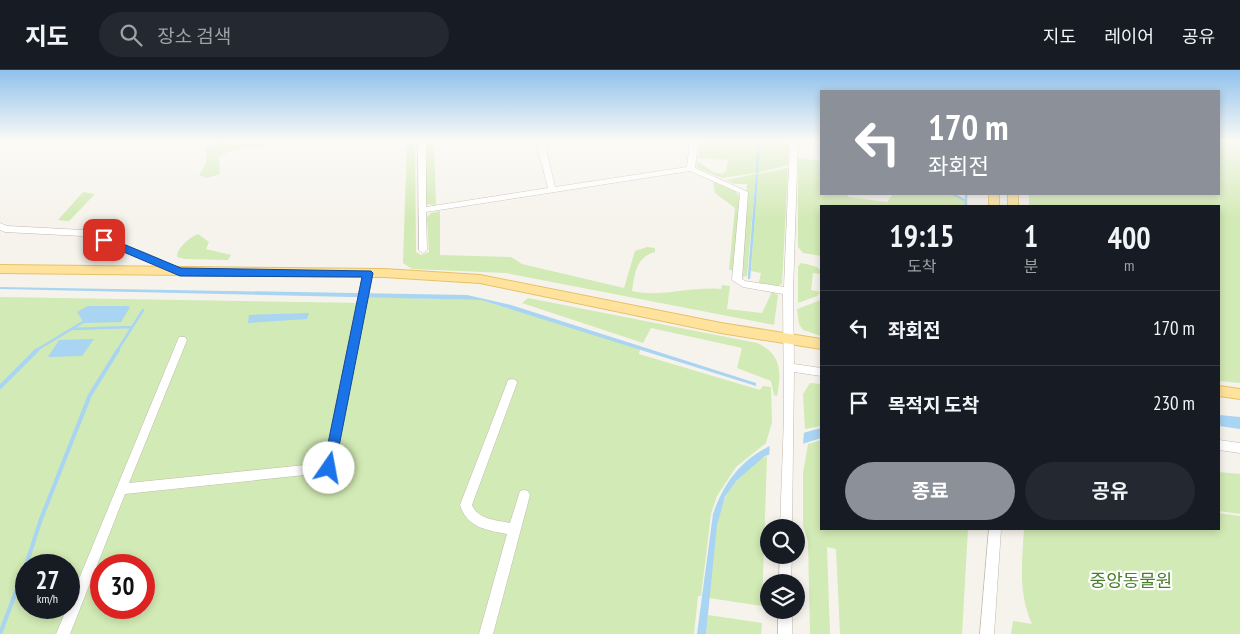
<!DOCTYPE html>
<html lang="ko">
<meta charset="utf-8">
<style>
:root{--surface:#171b24;--page:#242831;--text:#f1f3f6;--muted:#9ea1a6;--line:#363941;--accent:#8c9099}
body{margin:0;font-family:"PT Sans Narrow","Noto Sans KR",sans-serif;background:var(--page);color:var(--text);height:100vh;display:flex;flex-direction:column;font-size:19px;white-space:nowrap}
*{box-sizing:border-box;margin:0}
p{font-size:16px;color:var(--muted)}
.icon{flex:none;width:28px;height:28px;fill:none;stroke:currentColor;stroke-width:2;stroke-linecap:round;stroke-linejoin:round}
.map{position:relative;flex:1;overflow:hidden}
.drawer{position:absolute;left:820px;top:135px;width:400px;height:325px;display:flex;flex-direction:column;background:var(--surface);border-radius:0px;box-shadow:0 2px 8px #0003}
.drawer>*{flex:none}
.hud{position:absolute;left:820px;top:20px;width:400px;height:105px;border-radius:0px;box-shadow:0 2px 8px #0003;background:#8c9099;color:#fff;overflow:hidden}
.fabs{position:absolute;left:760px;top:449px;display:grid;gap:10px}
.fabs a{display:grid;place-items:center;width:45px;height:45px;border-radius:50%;background:var(--surface);box-shadow:0 2px 8px #0003;font-size:25px}
.speed{position:absolute;left:15px;top:484px;display:flex;gap:10px;font-size:25px;font-weight:700;text-align:center}
.speed>*{display:grid;place-content:center;width:65px;height:65px;border-radius:50%;background:var(--surface);box-shadow:0 2px 8px #0003;line-height:1}
.speed small{font-size:12px;font-weight:400}
.speed .limit{border:8px solid #d22;background:#fff;color:#111}
.pin{position:absolute;display:grid;place-items:center;width:42px;height:42px;color:#fff;margin:-21px;border-radius:10px;box-shadow:0 2px 8px #0006}
.me{position:absolute;width:55px;margin:-28px;rotate:12deg;stroke-linejoin:round;filter:drop-shadow(0 0 4px #0008)}
.turn{display:flex;align-items:center;gap:18px;height:105px;padding:0 25px;font-size:22px}
.turn .icon{width:65px;height:65px;stroke-width:2.5}
.turn b{display:block;font-size:35px;line-height:42px}
.eta{display:flex;justify-content:space-evenly;align-items:center;height:85px;text-align:center}
.eta b{font-size:30px;font-weight:700;line-height:35px}
.cta{display:flex;gap:10px;margin-top:auto;padding:10px 25px}
.cta a{flex:1;height:58px;border-radius:30px;background:var(--accent);color:#fff;font-size:20px;font-weight:700;line-height:58px;text-align:center}
.cta a+a{background:var(--page);color:var(--text)}
ul{padding:0;list-style:none}
li{display:flex;align-items:center;gap:15px;height:75px;padding:0 25px;border-top:1px solid var(--line)}
li div{flex:1}
li b{display:block;font-size:19px}
li em{font-style:normal}
header{display:flex;align-items:center;gap:30px;box-sizing:border-box;height:70px;padding:0 25px;background:var(--surface);border-bottom:1px solid var(--line)}
header strong{font-size:24px}
nav{display:flex;gap:28px;margin-inline-start:auto;font-size:18px}
.search{width:350px;height:45px;background:var(--page);display:flex;align-items:center;gap:12px;box-sizing:border-box;padding:0 18px;border-radius:28px;color:var(--muted);font-size:19px}
.map>svg:first-child{display:block}
</style>
<header>
<strong>지도</strong>
<div class="search"><svg class="icon" aria-label="search" viewBox="0 0 24 24"><circle cx="10" cy="10" r="6"/><path d="M15 15l6 6"/></svg>장소 검색</div>
<nav><a>지도</a><a>레이어</a><a>공유</a></nav>
</header>
<div class="map">
<svg width="1240" height="564" viewBox="0 0 1240 564">
<rect width="100%" height="100%" fill="#f6f3ec"/>
<!-- green -->
<path fill="#d2eab5" fill-rule="evenodd" d="M218,71L263,72L265,79C248,77 234,77 219,87L220,104L207,108L199,105L206,94V80Z
M407,71H415L416,182L421,185L429,182L427,147L431,143L440,141V185L511,187L522,194L624,218L635,181L647,177L655,178V182C636,187 635,203 632,221C661,228 691,216 721,219L722,215L730,216L727,239L762,243L772,222L778,225L774,255L506,203L412,199L403,193Z
M423,71H434L436,135L426,134Z
M700,71H759L756,103L722,108L697,98L696,90L713,102L722,104L726,101L728,90L698,88Z
M760,71H789L788,95L758,103Z
M1219,71H1240V313L1219,311V136H1029V124H1219Z
M798,88L821,91V124H848V127L887,132L893,124H952L965,131V136H821V186L803,183L798,177Z
M788,98L782,214L778,216L761,215L759,212L761,203L751,201L758,104Z
M756,104L747,206L743,207L740,203L747,114H734L726,110Z
M713,112L734,119L740,128L733,200H729L735,138L715,123Z
M83,122L95,124L69,151L58,150Z
M198,164L209,172L206,179L231,185L228,190L185,189L177,187C177,178 190,167 198,164Z
M801,193C808,195 821,195 821,204L813,203L811,220L820,222L817,226L798,233V197Z
M0,227L365,233L366,227L481,230L640,279L639,284L760,320L763,316L771,317L772,352L766,373L736,397L717,426L711,444L701,526H698L694,564H0ZM26,495H69V538H26ZM101,495H144V538H101Z
M528,228L757,273C781,284 782,301 777,326L774,325L771,311L737,298L742,278L651,258L643,273L522,233Z
M821,230V266L803,260L799,254L797,239Z
M810,313L821,314V356L805,359L803,324Z
M821,370V459H968L962,564H840L836,479L827,477L830,564H810L808,471L803,455V403L808,374Z
M767,386L762,536L709,528C715,472 709,416 767,386Z
M1219,402L1240,404V444L1219,441Z
M1219,443L1240,446V564H1011L1013,551L1032,554C1018,523 1022,492 1024,459H1219Z
M708,545L762,553L761,564H706Z"/>
<!-- water -->
<path fill="#a9d4f2" d="M0,217L467,225L511,235L756,313V316L481,230L0,219Z
M88,236H128L130,237L121,252L84,253L77,242Z
M309,243L307,249L248,253L249,245Z
M94,269L82,286L48,287L59,270Z
M1219,345L1240,347V359L1219,356Z
M821,358V368L765,386L736,411L725,427L717,455L706,564H697L713,444C732,389 767,372 821,358Z"/>
<!-- pier -->
<path fill="#f6f3ec" d="M804,360L803,376L769,388L770,372Z"/>
<g fill="none" stroke-linecap="round" stroke-linejoin="round">
<!-- stream-far1 -->
<path stroke="#a9d4f2" stroke-width="2.5" d="M757,102L759,71
M953,124L966,131
M966,124V136
M749,208L757,105
M71,259L132,257
M35,281L83,252
M117,281L143,240"/>
<!-- stream -->
<path stroke="#a9d4f2" stroke-width="4" d="M0,317L37,280
M26,495L41,449L90,325L118,280
M0,564L26,495"/>
<!-- minor casing -->
<g stroke="#c2bbae" stroke-width="1">
<path id="minor" d="M418,71H426V137L548,118L536,71H544L555,117L687,97L690,71H698L695,98L748,122L742,209L745,211L784,217L790,71H798L793,221L794,294L821,298V306L794,302L792,458H780L784,347L783,224L743,217L732,210L740,123L690,101L426,142L427,180L423,183L419,180Z
M0,153L7,156L83,160L146,183L183,200L185,202L180,205L177,204L140,187L82,166L5,162L0,160Z
M368,200L373,203L333,402L125,424L70,564H56L67,538H69V533L179,267H185L187,270L129,413L324,393L363,203Z
M512,309L516,310L517,313L472,435C478,450 497,450 510,453L520,421L524,420L528,421L530,425L493,564H479L507,464C487,460 467,458 460,435L507,313L508,310Z
M1219,370L1240,373V383L1219,380Z
M989,459H1001L994,564H980Z
M780,485H792L791,512H779Z
M778,540H792V564H778Z"/>
</g>
<!-- major casing -->
<g stroke="#e6c16a" stroke-width="2">
<path id="major" d="M989,124H999V136H989Z
M1008,124H1018V136H1008Z
M0,195L384,199L480,205L721,253L821,269V279L721,263L480,213L384,207L0,203Z
M1219,316L1240,319V329L1219,326Z"/>
</g>
<!-- minor -->
<use href="#minor" fill="#fff" fill-rule="evenodd"/>
<!-- major -->
<use href="#major" fill="#ffe39c" fill-rule="evenodd"/>
</g>
<!-- sky -->
<linearGradient id="sky" x2="0" y2="1"><stop stop-color="#8fc1ec"/><stop offset="0.47" stop-color="#fbfaf6"/><stop offset="1" stop-color="#fbfaf6" stop-opacity="0"/></linearGradient>
<rect width="1240" height="150" fill="url(#sky)"/>
<!-- route -->
<path fill="#1a73e8" stroke="#114b97" d="M104,166L181,198L371,201L373,203L334,402H325L323,398L362,207L180,206L100,172V167Z"/>
<g text-anchor="middle" stroke-width="4.5" stroke-linejoin="round" paint-order="stroke">
<!-- near-park labels -->
<g font-size="18" fill="#4a7f2a" stroke="#fff">
<text x="1131" y="517">중앙동물원</text>
</g>
</g>
</svg>
<div class="fabs">
<a><svg class="icon" aria-label="search" viewBox="0 0 24 24"><circle cx="10" cy="10" r="6"/><path d="M15 15l6 6"/></svg></a>
<a><svg class="icon" aria-label="layers" viewBox="0 0 24 24"><path d="M12 4l9 5-9 5-9-5zM3 14l9 5 9-5"/></svg></a>
</div>
<div class="speed"><div>27<small>km/h</small></div><div class="limit">30</div></div>
<div class="pin" style="left:104px;top:170px;background:#d93025"><svg class="icon" aria-label="arrive" viewBox="0 0 24 24"><path d="M6 21V4h12l-3 4 3 4H6"/></svg></div>
<svg class="me" style="left:329px;top:398px" viewBox="-20 -20 40 40"><circle r="19" fill="#fff"/><path d="M0-13L10 11 0 6-10 11z" fill="#1a73e8"/></svg>
<div class="hud">
<div class="turn"><svg class="icon" aria-label="left" viewBox="0 0 24 24"><path d="M17 20v-9H6M10 6l-5 5 5 5"/></svg><div><b>170 m</b>좌회전</div></div>
</div>
<section class="drawer">
<div class="eta">
<div><b>19:15</b><p>도착</p></div>
<div><b>1</b><p>분</p></div>
<div><b>400</b><p>m</p></div>
</div>
<ul>
<li><svg class="icon" aria-label="left" viewBox="0 0 24 24"><path d="M17 20v-9H6M10 6l-5 5 5 5"/></svg><div><b>좌회전</b></div><em>170 m</em></li>
<li><svg class="icon" aria-label="arrive" viewBox="0 0 24 24"><path d="M6 21V4h12l-3 4 3 4H6"/></svg><div><b>목적지 도착</b></div><em>230 m</em></li>
</ul>
<div class="cta"><a>종료</a><a>공유</a></div>
</section>
</div>
